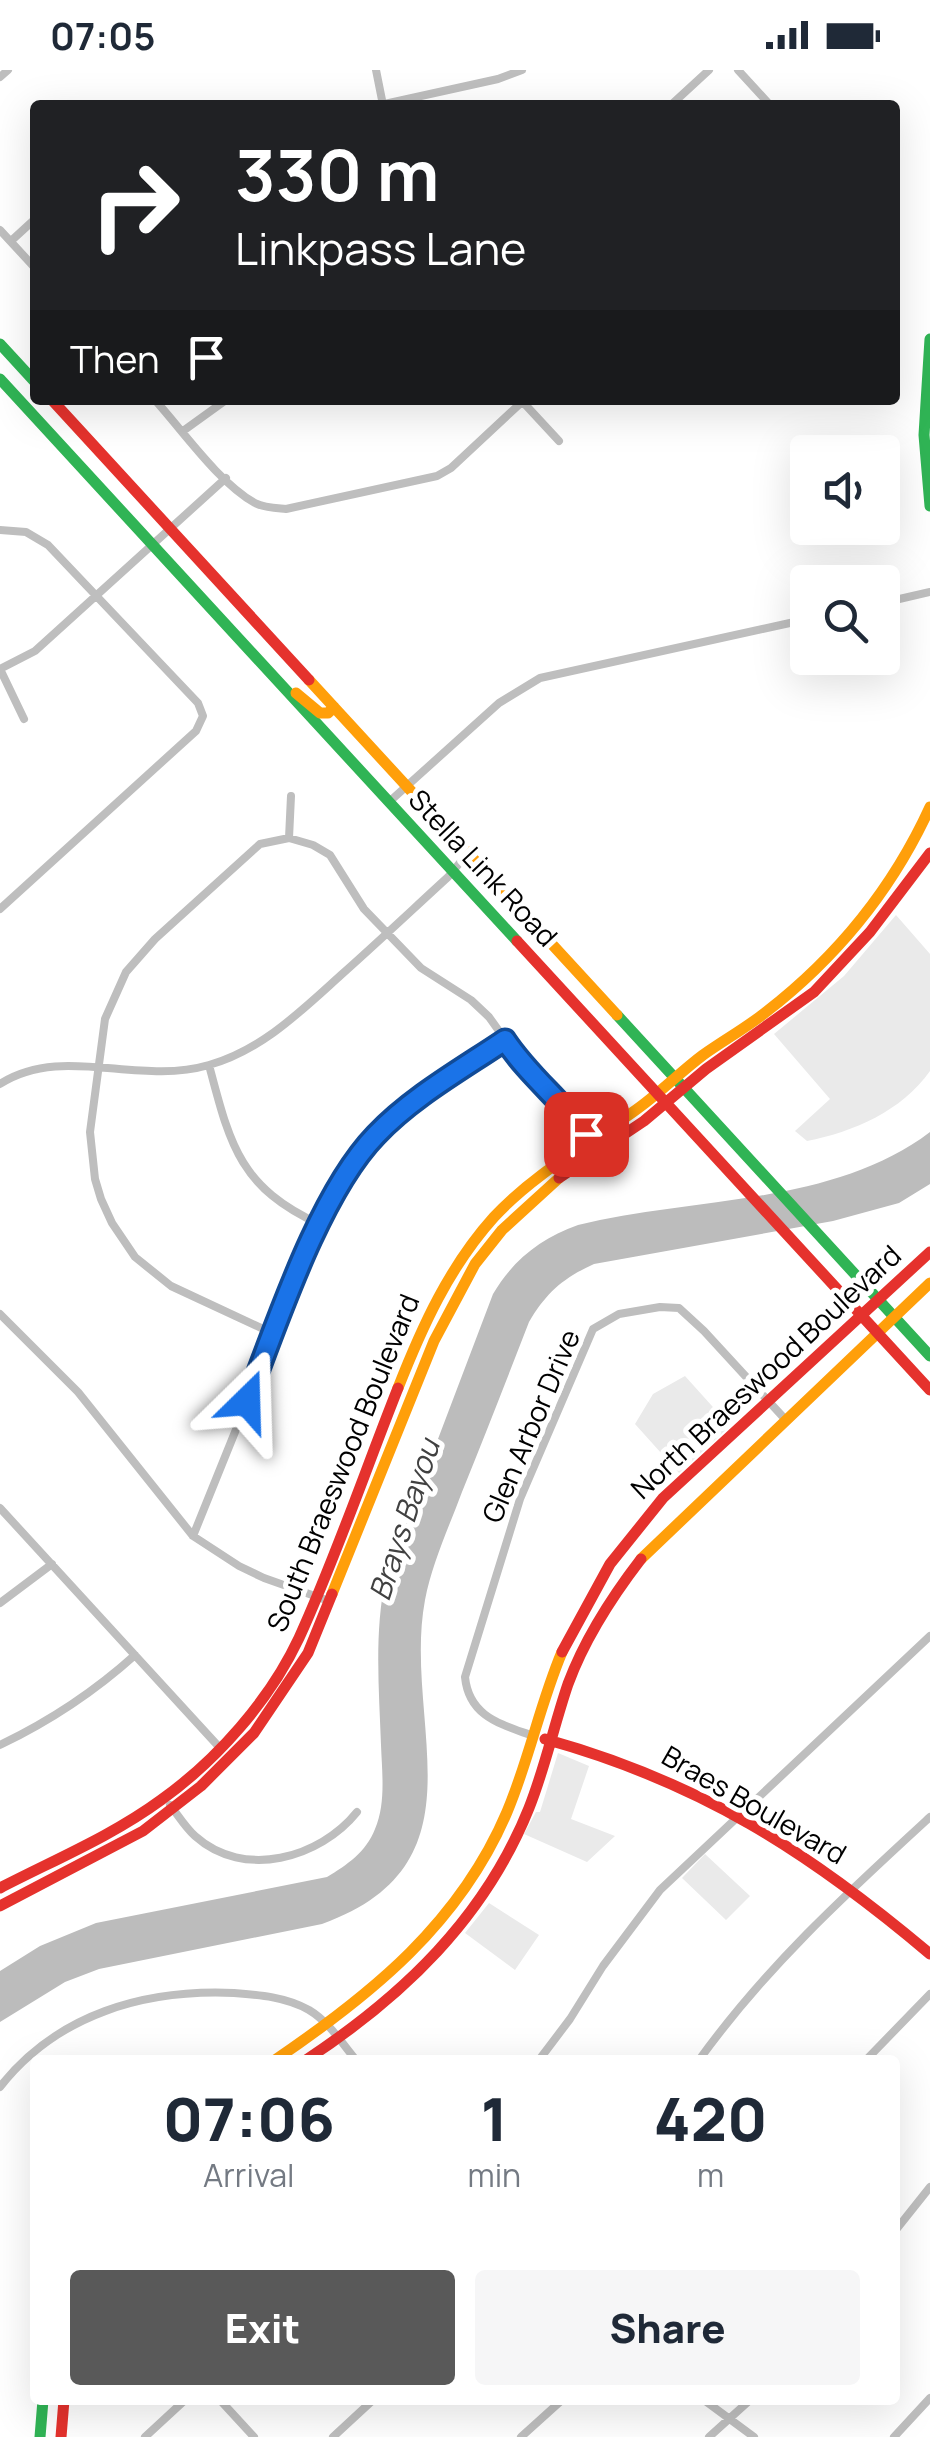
<!DOCTYPE html>
<style>
:root{--surface:#fff;--page:#f6f6f7;--text:#1f2937;--muted:#747a83;--accent:#595959}
body{margin:0;font-family:Manrope,sans-serif;background:var(--page);color:var(--text);height:100vh;display:flex;flex-direction:column;font-size:38px;white-space:nowrap}
*{box-sizing:border-box;margin:0}
p{font-size:32px;color:var(--muted)}
.icon{flex:none;width:55px;height:55px;fill:none;stroke:currentColor;stroke-width:2;stroke-linecap:round;stroke-linejoin:round}
.map{position:relative;flex:1;overflow:hidden}
.panel{position:absolute;left:30px;top:1985px;width:870px;height:350px;display:flex;flex-direction:column;background:var(--surface);border-radius:10px;box-shadow:0 10px 40px #0002}
.panel>*{flex:none}
.guide{position:absolute;left:30px;top:30px;width:870px;height:305px;border-radius:10px;box-shadow:0 10px 40px #0002;background:#202124;color:#fff;overflow:hidden}
.tools{position:absolute;left:790px;top:365px;display:grid;gap:20px}
.tools a{display:grid;place-items:center;width:110px;height:110px;border-radius:10px;background:var(--surface);box-shadow:0 10px 40px #0002;font-size:50px}
.pin{position:absolute;display:grid;place-items:center;width:85px;height:85px;color:#fff;margin:-42px;border-radius:20px;box-shadow:0 5px 15px #0006}
.me{position:absolute;width:110px;margin:-55px;rotate:22deg;stroke-linejoin:round;filter:drop-shadow(0 0 8px #0008)}
.turn{display:flex;align-items:center;gap:35px;height:210px;padding:0 40px;font-size:45px}
.turn .icon{width:130px;height:130px;stroke-width:2.5}
.turn b{display:block;font-size:70px;line-height:85px}
.then{display:flex;align-items:center;height:95px;padding:0 40px;background:#0003;gap:20px;font-size:38px}
.eta{display:flex;justify-content:space-evenly;align-items:center;height:170px;text-align:center}
.eta b{font-size:60px;font-weight:800;line-height:70px}
.button{display:flex;gap:20px;margin-top:auto;padding:20px 40px}
.button a{flex:1;height:115px;border-radius:10px;background:var(--accent);color:#fff;font-size:40px;font-weight:800;line-height:115px;text-align:center}
.button a+a{background:var(--page);color:var(--text)}
.status{display:flex;justify-content:space-between;align-items:center;height:70px;padding:0 50px;background:var(--surface);direction:ltr}
.status svg{height:28px;fill:currentColor}
.map>svg:first-child{display:block}
</style>
<div class="status"><b>07:05</b><svg viewBox="0 0 49 12"><path d="M0 12V9h3v3zM5 12V6h3v6zM10 12V3h3v9zM15 12V0h3v12zM26 1h20v11H26zM47 4h2v5h-2z"/></svg></div>
<div class="map">
<svg width="930" height="2367" viewBox="0 0 930 2367">
<rect width="100%" height="100%" fill="#fff"/>
<!-- green -->
<path fill="#eaeaea" d="M896,845L930,884V1001C902,1041 853,1062 807,1071L795,1061L830,1029L774,964L844,906Z
M685,1306L730,1356L679,1403L635,1354L653,1324Z
M558,1683L589,1696L571,1749L615,1766L587,1792L524,1764L536,1742H540Z
M705,1784L750,1826L726,1850L682,1808Z
M489,1833L539,1865L515,1900L465,1863Z"/>
<!-- water -->
<path fill="#bcbcbc" d="M930,1062V1114L899,1133L833,1151L594,1194C563,1208 546,1223 529,1252C507,1309 485,1365 462,1422C449,1457 432,1493 425,1530C402,1653 489,1794 322,1854L99,1899L65,1912L0,1952V1901L40,1876L96,1853L327,1807C347,1795 366,1782 375,1759C386,1734 382,1702 381,1675C379,1618 374,1562 386,1506L493,1224C513,1190 541,1168 578,1155C691,1127 833,1136 930,1062Z"/>
<g fill="none" stroke-linecap="round" stroke-linejoin="round">
<!-- street -->
<path stroke="#bebebe" stroke-width="8" d="M376,0L383,35
M738,0L770,35
M0,7L8,0
M380,35L498,9L522,0
M671,35L709,0
M0,160L35,198
M11,171L35,149
M155,330C183,361 219,413 255,433C265,438 275,438 286,439L437,406L451,398L524,330
M521,330L559,371
M183,361L226,330
M0,460L26,462L48,475L198,633L203,646L196,661L0,839
M882,533L930,522
M24,649L0,599L35,581L226,408
M389,732L499,633L540,608L808,549
M289,768L291,726
M209,995C230,1074 239,1117 319,1154
M0,1014C62,974 137,1016 209,995C262,980 301,941 341,905C377,873 412,840 448,807L468,783
M0,1244L78,1322L193,1466L239,1496L264,1508L329,1531
M274,1264L171,1216L135,1187L112,1153L101,1129L95,1109L90,1062L105,949L126,902L155,869L260,774L289,768L313,775L330,785L364,839L421,898L471,930L489,947L531,1006L566,1037L590,1070
M0,1438L220,1678
M193,1466L319,1154C332,1129 345,1103 362,1080C397,1033 458,1003 505,970
M0,1533L52,1494
M533,1666C501,1654 469,1647 465,1607L520,1429L593,1259L619,1244L660,1237L679,1238L704,1261L784,1348
M0,1675C50,1651 94,1622 135,1585
M170,1735C178,1745 185,1757 195,1766C244,1810 320,1788 357,1742
M539,1990L570,1949L603,1896L660,1820L930,1566
M699,1990C767,1896 845,1825 930,1747
M866,1990L930,1924
M0,2017C57,1944 145,1919 234,1923C260,1925 286,1927 309,1940C329,1952 341,1972 356,1990
M895,2161L930,2117
M220,2330L254,2367
M704,2330L754,2367
M145,2367L185,2330
M333,2367L373,2330
M521,2367L562,2330
M709,2367L750,2330
M894,2367L930,2328"/>
<!-- fast -->
<path stroke="#30b455" stroke-width="11" d="M930,269L924,365L930,436
M0,274L35,312
M0,309L517,871
M617,945L930,1286
M40,2367L43,2330"/>
<!-- slow -->
<path stroke="#ff9f0a" stroke-width="11" d="M309,610L617,945
M296,623L320,643H328L334,637
M398,1318C422,1257 449,1197 494,1147C534,1104 585,1076 633,1042C658,1025 679,1003 703,985C724,970 746,958 766,942C837,887 893,818 930,737
M641,1489L930,1213
M332,1524L434,1271L475,1194L502,1160L559,1108
M275,1990C372,1924 460,1853 507,1742C529,1690 540,1634 562,1582"/>
<!-- jam -->
<path stroke="#e5322d" stroke-width="11" d="M52,330L309,610
M517,871L930,1320
M559,1108L644,1051L706,999L814,922L870,862L930,783
M562,1582L610,1494L663,1428L930,1182
M545,1669C700,1712 808,1781 930,1884
M0,1818C54,1790 112,1766 161,1730C217,1690 270,1630 299,1568C336,1487 365,1401 398,1318
M0,1836L143,1761L201,1716L254,1663L308,1583L332,1524
M306,1990C403,1926 485,1848 529,1738C545,1698 554,1655 568,1614C585,1568 611,1528 641,1489
M61,2367L64,2330"/>
</g>
<g fill="none" stroke-linecap="round" stroke-linejoin="round">
<!-- route casing -->
<g stroke="#114b97" stroke-width="25">
<path id="route" d="M247,1331C277,1253 319,1124 376,1065C412,1027 462,999 505,970C528,1005 561,1030 586,1064"/>
</g>
<!-- route -->
<use href="#route" stroke="#1a73e8" stroke-width="18"/>
</g>
<g text-anchor="middle" stroke-width="10" stroke-linejoin="round" paint-order="stroke">
<!-- street labels -->
<g font-size="28" fill="#000" stroke="#fff">
<text transform="translate(483 798) rotate(47)" y="10">Stella Link Road</text>
<text transform="translate(766 1302) rotate(-43)" y="10">North Braeswood Boulevard</text>
<text transform="translate(531 1356) rotate(-67)" y="10">Glen Arbor Drive</text>
<text transform="translate(343 1393) rotate(-68)" y="10">South Braeswood Boulevard</text>
<text transform="translate(754 1735) rotate(30)" y="10">Braes Boulevard</text>
</g>
<!-- water labels -->
<g font-size="30" font-style="italic" fill="#414141" stroke="#fff">
<text transform="translate(405 1450) rotate(-72)" y="10">Brays Bayou</text>
</g>
</g>
</svg>
<div class="tools">
<a><svg class="icon" aria-label="sound" viewBox="0 0 24 24"><path d="M4 9h4l5-4v14l-5-4H4zM17 9q2 3 0 6"/></svg></a>
<a><svg class="icon" aria-label="search" viewBox="0 0 24 24"><circle cx="10" cy="10" r="6"/><path d="M15 15l6 6"/></svg></a>
</div>
<div class="pin" style="left:586px;top:1064px;background:#d93025"><svg class="icon" aria-label="arrive" viewBox="0 0 24 24"><path d="M6 21V4h12l-3 4 3 4H6"/></svg></div>
<svg class="me" style="left:247px;top:1331px" viewBox="-20 -20 40 40"><path d="M0-17L14 15 0 8-14 15z" fill="#1a73e8" stroke="#fff" stroke-width="4"/></svg>
<div class="guide">
<div class="turn"><svg class="icon" aria-label="right" viewBox="0 0 24 24"><path d="M7 20v-9h11M14 6l5 5-5 5"/></svg><div><b>330 m</b>Linkpass Lane</div></div>
<div class="then">Then<svg class="icon" aria-label="arrive" viewBox="0 0 24 24"><path d="M6 21V4h12l-3 4 3 4H6"/></svg></div>
</div>
<section class="panel">
<div class="eta">
<div><b>07:06</b><p>Arrival</p></div>
<div><b>1</b><p>min</p></div>
<div><b>420</b><p>m</p></div>
</div>
<div class="button"><a>Exit</a><a>Share</a></div>
</section>
</div>
